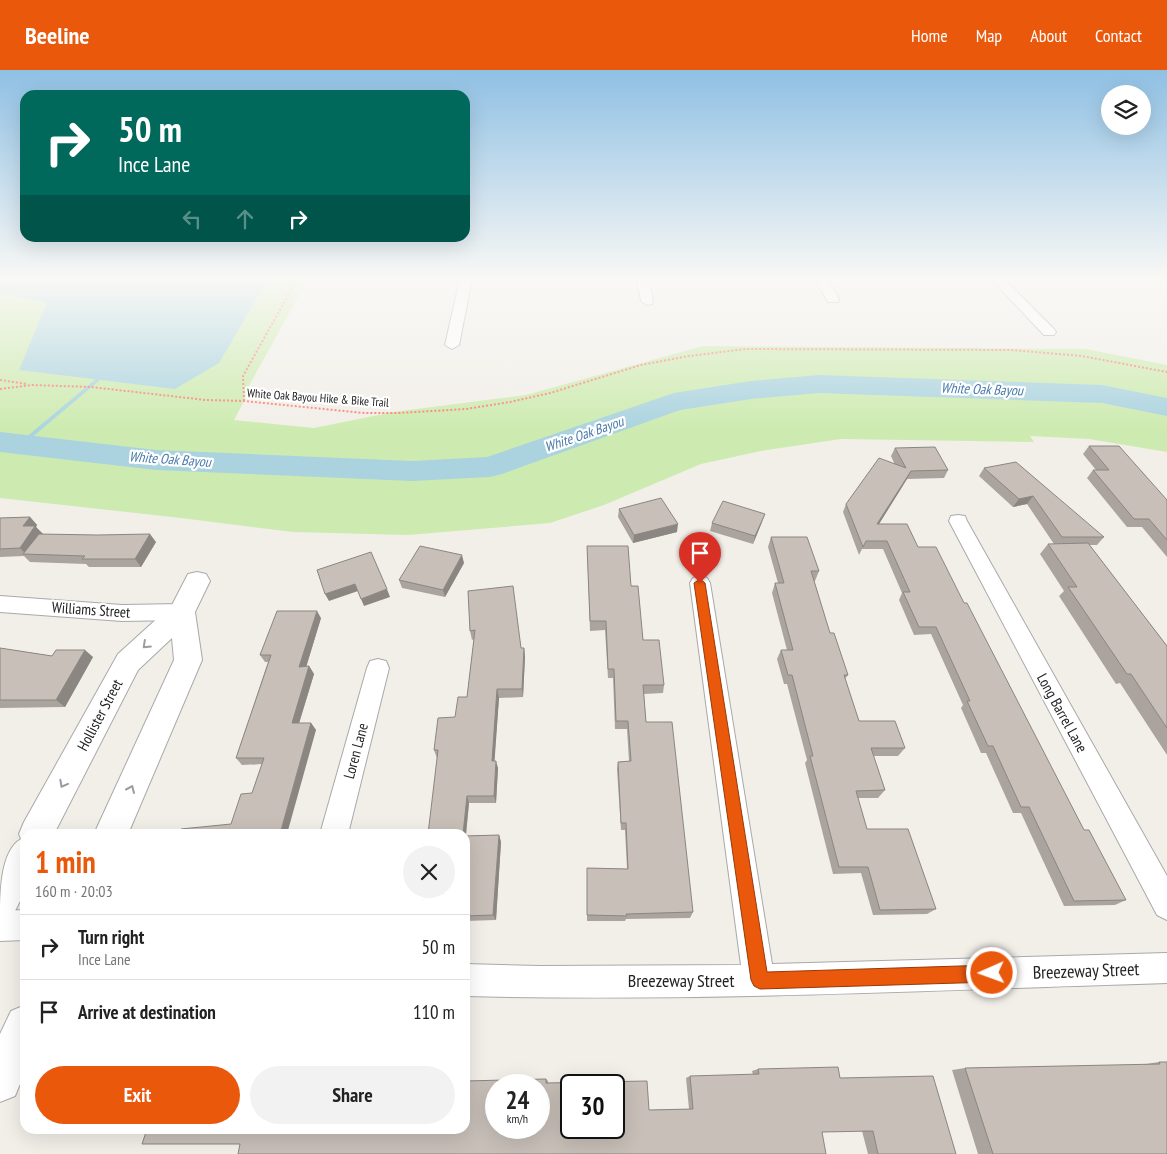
<!DOCTYPE html>
<meta charset="utf-8">
<style>
:root{--surface:#fff;--page:#f2f2f2;--text:#222;--muted:#767676;--line:#e0e0e0;--accent:#ea580c}
body{margin:0;font-family:"PT Sans Narrow",sans-serif;background:var(--page);color:var(--text);height:100vh;display:flex;flex-direction:column;font-size:19px;white-space:nowrap}
*{box-sizing:border-box;margin:0}
p{font-size:16px;color:var(--muted)}
.icon{flex:none;width:28px;height:28px;fill:none;stroke:currentColor;stroke-width:2;stroke-linecap:round;stroke-linejoin:round}
.map{position:relative;flex:1;overflow:hidden}
.side{position:absolute;left:20px;top:759px;width:450px;height:305px;display:flex;flex-direction:column;background:var(--surface);border-radius:15px;box-shadow:0 5px 20px #0002}
.side>*{flex:none}
.banner{position:absolute;left:20px;top:20px;width:450px;height:152px;border-radius:15px;box-shadow:0 5px 20px #0002;background:#00695c;color:#fff;overflow:hidden}
.tools{position:absolute;left:1101px;top:15px;display:grid;gap:10px}
.tools a{display:grid;place-items:center;width:50px;height:50px;border-radius:50%;background:var(--surface);box-shadow:0 5px 20px #0002;font-size:25px}
.speed{position:absolute;left:485px;top:1004px;display:flex;gap:10px;font-size:25px;font-weight:700;text-align:center}
.speed>*{display:grid;place-content:center;width:65px;height:65px;border-radius:50%;background:var(--surface);box-shadow:0 5px 20px #0002;line-height:1}
.speed small{font-size:12px;font-weight:400}
.speed .limit{border:2px solid #111;border-radius:8px;background:#fff;color:#111}
.pin{position:absolute;display:grid;place-items:center;width:42px;height:42px;color:#fff;margin:-51px -21px;border-radius:50% 50% 50% 0;rotate:-45deg;box-shadow:0 0 5px #0007}
.pin .icon{rotate:45deg}
.me{position:absolute;width:55px;margin:-28px;rotate:268deg;stroke-linejoin:round;filter:drop-shadow(0 0 4px #0008)}
.turn{display:flex;align-items:center;gap:18px;height:105px;padding:0 15px;font-size:22px}
.turn .icon{width:65px;height:65px;stroke-width:2.5}
.turn b{display:block;font-size:35px;line-height:42px}
.lanes{display:flex;align-items:center;height:48px;padding:0 15px;background:#0003;justify-content:center;gap:25px;direction:ltr}
.lanes .off{opacity:.35}
.round{display:grid;place-items:center;flex:none;width:52px;height:52px;border-radius:26px;background:var(--page)}
.head{display:flex;align-items:center;justify-content:space-between;height:85px;padding:0 15px}
h1{font-size:30px;font-weight:700;line-height:38px;color:var(--accent)}
.button{display:flex;gap:10px;margin-top:auto;padding:10px 15px}
.button a{flex:1;height:58px;border-radius:30px;background:var(--accent);color:#fff;font-size:20px;font-weight:700;line-height:58px;text-align:center}
.button a+a{background:var(--page);color:var(--text)}
ul{padding:0;list-style:none}
li{display:flex;align-items:center;gap:15px;height:65px;padding:0 15px;border-top:1px solid var(--line)}
li div{flex:1}
li b{display:block;font-size:19px}
li em{font-style:normal}
header{display:flex;align-items:center;gap:30px;box-sizing:border-box;height:70px;padding:0 25px;background:var(--accent);color:#fff}
header strong{font-size:24px}
nav{display:flex;gap:28px;margin-inline-start:auto;font-size:18px}
.map>svg:first-child{display:block}
</style>
<header>
<strong>Beeline</strong>
<nav><a>Home</a><a>Map</a><a>About</a><a>Contact</a></nav>
</header>
<div class="map">
<svg width="1167" height="1084" viewBox="0 0 1167 1084">
<rect width="100%" height="100%" fill="#f2efe9"/>
<!-- grass -->
<path fill="#cdebb0" d="M0,209H308L245,323L244,331L234,350L314,358L393,342L526,325L703,276L1086,279L1167,295V382L1089,369L1030,366L1034,372L841,369L761,381L701,394L604,435L550,453L408,465L293,462L181,448L0,428Z"/>
<!-- water -->
<path fill="#aad3df" d="M0,209H268L219,293L175,319L19,300L47,233L0,222Z"/>
<g fill="none" stroke-linecap="round" stroke-linejoin="round">
<!-- stream -->
<path fill="#aad3df" fill-rule="evenodd" d="M103,303L107,304L23,375H19V373Z"/>
<!-- river -->
<path fill="#aad3df" fill-rule="evenodd" d="M819,305L1102,315L1167,328V346L1102,333L819,323L751,329L680,340L502,404L490,407L412,411L156,400L0,382V362L156,380L412,391L487,387L674,323L751,311Z"/>
<!-- minor casing -->
<g stroke="#a9a9a9" stroke-width="2">
<path id="minor" d="M460,209H472L459,275L452,279L445,275Z
M637,209H649L653,231L652,234L647,235L641,231Z
M815,209H827L839,229L838,232H828Z
M991,209H1004L1054,259L1056,262L1054,265H1044Z
M958,445L965,446L967,451L1167,806V850L1157,845L949,451L951,446Z
M700,505L707,508L710,513L772,894L1167,883V913C933,920 699,932 465,926V894L540,896L741,895L690,513L693,508Z
M0,526L122,535L182,534L190,536L193,542L190,548L182,550L122,551L0,542Z
M378,589L386,591L389,598L348,764H320L367,598L370,591Z
M25,840V870L0,871V841Z"/>
</g>
<!-- tertiary casing -->
<g stroke="#a9a9a9" stroke-width="2">
<path id="tertiary" d="M197,502L206,504L210,511L195,542L202,590L128,764H94L174,590L172,568L138,600L54,764H25V821L13,845L0,850C0,824 0,781 21,769L19,764L24,752L118,584L172,535L188,504Z
M25,935V1002L15,1026L0,1032V964L11,941Z"/>
</g>
<!-- path -->
<path stroke="#fa8072" stroke-width="2" stroke-dasharray="2 2" stroke-linecap="butt" d="M0,310L27,314
M0,319L32,315L91,317L206,330L244,331L364,343H398L466,339L510,332L550,323L641,295L689,286L746,279L1011,280L1082,286L1167,302
M244,331L243,306L297,209"/>
<!-- minor -->
<use href="#minor" fill="#fff" fill-rule="evenodd"/>
<!-- tertiary -->
<use href="#tertiary" fill="#fff" fill-rule="evenodd"/>
</g>
<!-- wall -->
<path fill="#aba49e" d="M1089,376L1167,430V487L1142,457H1127L1087,408L1093,400H1096L1083,384Z
M895,378L948,400L944,408L907,409L879,454L918,477L964,533L1084,760L1126,830L1115,835L1064,836L1021,743H1013L986,683H981L961,638L963,635L931,564L914,565L899,530L902,523L883,479H862L859,485L843,442L846,434L895,395L891,386Z
M984,398L1104,467L1097,475H1089L1167,576V685L1120,613L1116,614L1059,526L1064,521L1040,484L1048,474H1054L1027,434L1013,437L979,406Z
M619,439L677,462L633,473L618,447Z
M30,447L37,455L36,457L43,464L156,472L141,497H89L86,494L30,492L24,486L0,487V448Z
M762,452L753,474L710,461L712,453Z
M771,467L819,501L815,511H814L830,563L848,605L845,609L859,651L905,678L898,686H873L885,720L878,728H858L867,759L936,839L927,844L873,845L861,803L833,804L805,693L807,690L787,614H784L777,589L781,580H787L772,523L775,513H778L768,477Z
M587,476L631,516L643,570L664,615L663,623L644,624L646,652L693,842L690,848L626,849L625,851H587V798L627,799L625,760H621L617,699L618,692L629,691L627,659H615L613,608H608L605,560L590,561Z
M464,493L445,527L402,518L399,510Z
M468,521L521,578H524L525,587L523,627L499,628L494,691L498,698L496,733H469L466,766L499,765L501,772L496,850L465,851V764L434,680L455,647L467,627L474,569L472,570L470,561Z
M321,548L306,597L309,596L314,604L299,653H311L316,660L231,754L252,723L262,694L242,695L236,688L268,592H265L260,585Z
M0,578L52,586L93,587L65,637L0,638Z
M1159,992H1167V1084H978L952,1000L965,998L1140,995Z
M758,999L840,1008L956,1084H868L862,1061L240,1074L546,1009L548,1011V1013L649,1040L689,1039L686,1008L690,1006L753,1005L752,1001Z"/>
<!-- shaded-wall -->
<path fill="#8b8681" d="M911,401L907,409L874,462L877,454Z
M1033,426L1027,434L1013,437L1019,429Z
M765,444L762,452L753,474L755,466Z
M30,447L37,455L36,457L43,464L26,484L20,478L23,456Z
M678,454L677,462L633,473L634,465Z
M150,464L156,472L141,497L135,489Z
M462,485L464,493L445,527L443,520Z
M355,514L358,521L329,531L325,524Z
M387,519L390,527L364,536L361,529Z
M317,541L321,548L304,604L299,597Z
M524,578L525,587L523,627L522,619Z
M85,580L93,587L65,637L56,630Z
M309,596L314,604L297,660L292,653Z
M497,619L499,628L494,699L492,691Z
M311,653L316,660L287,764H280Z
M496,691L498,698L496,733L494,726Z
M467,726L469,733L465,772V764H463Z
M499,765L501,772L496,850L493,845Z"/>
<!-- building -->
<path fill="#c7bfb8" stroke="#8b8681" fill-rule="evenodd" d="M1089,376H1119L1167,430V470L1149,449H1134L1093,400H1109Z
M935,377L948,400L911,401L877,454H907L918,477H936L964,533H967L1084,760H1089L1126,830L1074,831L1029,737H1021L993,676H988L967,631H970L936,557H919L903,522H910L887,471H866L863,477L846,434L879,388L906,398L895,378Z
M1016,392L1104,467H1062L1033,426L1019,429L984,398Z
M661,428L678,454L634,465L619,439Z
M723,431L765,444L755,466L712,453Z
M30,447L23,456H35L20,478L0,479V448Z
M39,464L98,465L150,464L135,489H82L85,486L23,484Z
M771,467H807L819,501H811L830,563H834L848,605H844L859,651H895L905,678H871L885,720L856,721L867,759H908L936,839L880,840L868,797H839L810,686H813L792,605H788L781,580H793L775,513H784Z
M1088,473L1167,576V658L1131,604H1127L1068,517H1077L1048,474Z
M420,476L462,485L443,520L399,510Z
M587,476H628L631,516H638L643,570H659L664,615H643L646,652H672L693,842L626,844L627,846L587,845V798L628,799L626,753H621L618,692L631,691L628,651H616L614,599H608L606,551H590Z
M371,482L387,519L361,529L355,514L325,524L317,500Z
M513,516L521,578H524L522,619H497L492,691H496L494,726H467L463,764H428L438,680H434L438,648L455,647L458,627H467L475,560L470,561L468,521Z
M277,541H317L299,597L309,596L292,653H311L280,764H180L181,759L231,754L241,724L252,723L264,688H236L271,585H260Z
M0,578L52,586L56,580H85L56,630H0Z
M499,765L493,845L465,846V766Z
M1159,992H1167V1084H993L965,998L1160,994Z
M838,997L840,1008L933,1006L956,1084H878L873,1061L822,1062L826,1084H238L240,1074H142L147,1059H465V1011L546,1009V1013L647,1011L649,1040L693,1039L690,1006L759,1004L758,999ZM496,1015H539V1058H496ZM571,1015H614V1058H571Z"/>
<!-- one-way arrows -->
<defs><path id="oneway-chevron" d="M-2-3.5L2.5 0L-2 3.5" fill="none" stroke-width="1.6" stroke-linecap="round" stroke-linejoin="round" transform="scale(1.25)"/></defs>
<g stroke="#9c9c9c">
<use href="#oneway-chevron" transform="translate(146 575) rotate(137)"/>
<use href="#oneway-chevron" transform="translate(63 714) rotate(118)"/>
<use href="#oneway-chevron" transform="translate(131 719) rotate(-66)"/>
</g>
<!-- sky -->
<linearGradient id="sky" x2="0" y2="1"><stop stop-color="#8fc0e4"/><stop offset="0.58" stop-color="#f9f8f5"/><stop offset="1" stop-color="#f9f8f5" stop-opacity="0"/></linearGradient>
<rect width="1167" height="361" fill="url(#sky)"/>
<!-- route -->
<path fill="#ea580c" stroke="#983908" d="M700,509L705,513L767,902L992,895L998,898L1001,903L998,909L992,912L760,919L754,916L751,910L694,513Z"/>
<g text-anchor="middle" stroke-width="4.5" stroke-linejoin="round" paint-order="stroke">
<!-- far-street labels -->
<g font-size="12" fill="#222" stroke="#fff">
<text transform="translate(318 328) rotate(4)" y="4">White Oak Bayou Hike &amp; Bike Trail</text>
</g>
<!-- far-water labels -->
<g font-size="14" font-style="italic" fill="#4a7aab" stroke="#fff">
<text transform="translate(982 319) rotate(2)" y="5">White Oak Bayou</text>
<text transform="translate(584 364) rotate(-19)" y="5">White Oak Bayou</text>
<text transform="translate(170 389) rotate(4)" y="5">White Oak Bayou</text>
</g>
<!-- street labels -->
<g font-size="15" fill="#222" stroke="#fff">
<text transform="translate(91 540) rotate(4)" y="5">Williams Street</text>
<text transform="translate(1062 643) rotate(61)" y="5">Long Barrel Lane</text>
<text transform="translate(100 645) rotate(-62)" y="5">Hollister Street</text>
<text transform="translate(356 681) rotate(-75)" y="5">Loren Lane</text>
</g>
<!-- near-street labels -->
<g font-size="18" fill="#222" stroke="#fff">
<text transform="translate(1086 901) rotate(-2)" y="6">Breezeway Street</text>
<text x="681" y="917">Breezeway Street</text>
</g>
</g>
</svg>
<div class="tools">
<a><svg class="icon" aria-label="layers" viewBox="0 0 24 24"><path d="M12 4l9 5-9 5-9-5zM3 14l9 5 9-5"/></svg></a>
</div>
<div class="speed"><div>24<small>km/h</small></div><div class="limit">30</div></div>
<div class="pin" style="left:700px;top:513px;background:#d93025"><svg class="icon" aria-label="arrive" viewBox="0 0 24 24"><path d="M6 21V4h12l-3 4 3 4H6"/></svg></div>
<svg class="me" style="left:992px;top:903px" viewBox="-20 -20 40 40"><circle r="17" fill="#ea580c" stroke="#fff" stroke-width="3"/><path d="M0-11L8 9 0 5-8 9z" fill="#fff"/></svg>
<div class="banner">
<div class="turn"><svg class="icon" aria-label="right" viewBox="0 0 24 24"><path d="M7 20v-9h11M14 6l5 5-5 5"/></svg><div><b>50 m</b>Ince Lane</div></div>
<div class="lanes"><svg class="icon off" aria-label="left" viewBox="0 0 24 24"><path d="M17 20v-9H6M10 6l-5 5 5 5"/></svg><svg class="icon off" aria-label="ahead" viewBox="0 0 24 24"><path d="M12 20V5M6 11l6-6 6 6"/></svg><svg class="icon" aria-label="right" viewBox="0 0 24 24"><path d="M7 20v-9h11M14 6l5 5-5 5"/></svg></div>
</div>
<section class="side">
<div class="head"><div><h1>1 min</h1><p>160 m · 20:03</p></div><a class="round"><svg class="icon" aria-label="close" viewBox="0 0 24 24"><path d="M6 6l12 12M18 6L6 18"/></svg></a></div>
<ul>
<li><svg class="icon" aria-label="right" viewBox="0 0 24 24"><path d="M7 20v-9h11M14 6l5 5-5 5"/></svg><div><b>Turn right</b><p>Ince Lane</p></div><em>50 m</em></li>
<li><svg class="icon" aria-label="arrive" viewBox="0 0 24 24"><path d="M6 21V4h12l-3 4 3 4H6"/></svg><div><b>Arrive at destination</b></div><em>110 m</em></li>
</ul>
<div class="button"><a>Exit</a><a>Share</a></div>
</section>
</div>
